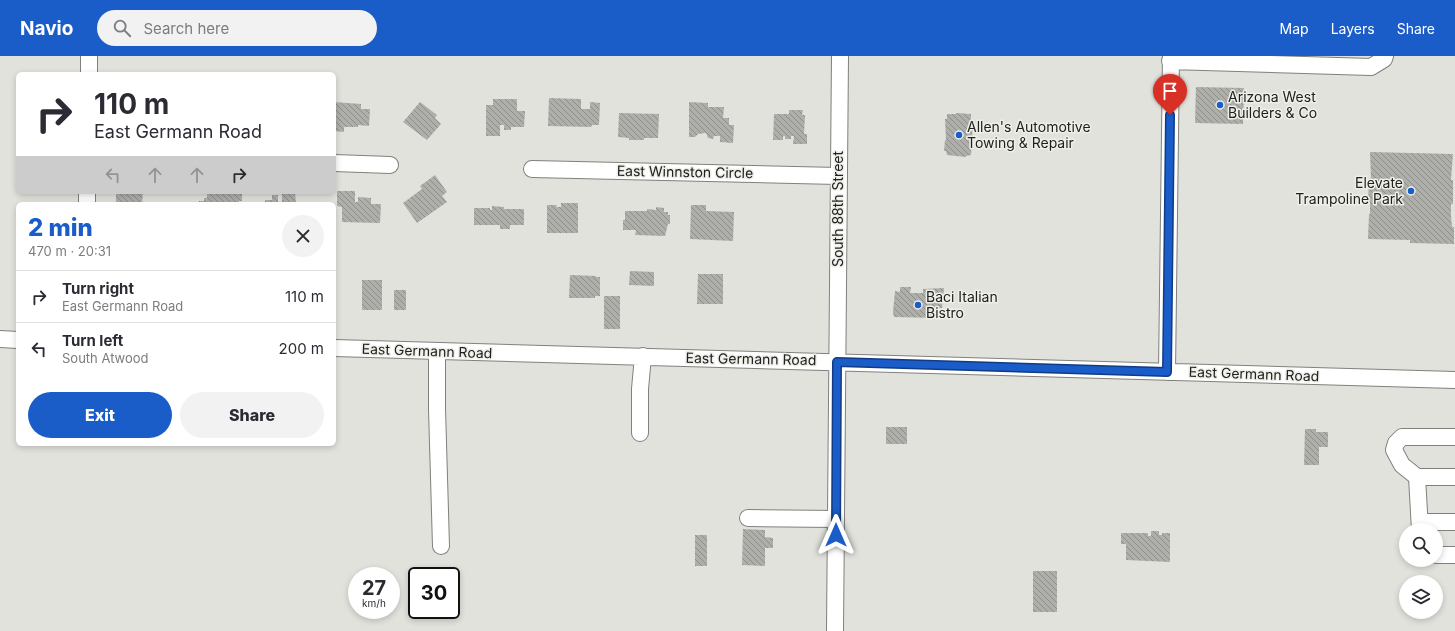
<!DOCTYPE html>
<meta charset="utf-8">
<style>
:root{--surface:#fff;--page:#f2f2f3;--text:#2b2b33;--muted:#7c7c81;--line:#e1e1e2;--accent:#1a5dc9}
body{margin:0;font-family:Inter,sans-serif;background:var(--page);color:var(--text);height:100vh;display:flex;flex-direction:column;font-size:15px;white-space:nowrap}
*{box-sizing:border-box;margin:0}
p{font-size:13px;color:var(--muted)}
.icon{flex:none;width:22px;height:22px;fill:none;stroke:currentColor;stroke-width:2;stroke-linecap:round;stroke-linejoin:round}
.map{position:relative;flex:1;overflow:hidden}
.details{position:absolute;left:16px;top:146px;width:320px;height:244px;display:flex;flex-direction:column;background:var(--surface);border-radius:6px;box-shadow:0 2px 6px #0003}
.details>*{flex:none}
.guide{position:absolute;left:16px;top:16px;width:320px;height:122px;border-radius:6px;box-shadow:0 2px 6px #0003;background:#fff;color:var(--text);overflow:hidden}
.fabs{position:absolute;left:1399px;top:467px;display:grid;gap:8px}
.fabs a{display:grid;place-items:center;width:44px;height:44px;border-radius:50%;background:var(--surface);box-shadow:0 2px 6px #0003;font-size:20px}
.speed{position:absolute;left:348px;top:511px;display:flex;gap:8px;font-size:20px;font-weight:700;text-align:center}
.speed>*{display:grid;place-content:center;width:52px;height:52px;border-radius:50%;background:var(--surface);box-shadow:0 2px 6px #0003;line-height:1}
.speed small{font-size:10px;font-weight:400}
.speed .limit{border:2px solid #111;border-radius:6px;background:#fff;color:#111}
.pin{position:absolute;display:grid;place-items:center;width:34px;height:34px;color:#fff;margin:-41px -17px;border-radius:50% 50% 50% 0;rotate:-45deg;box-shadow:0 0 4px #0007}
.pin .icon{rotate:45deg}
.me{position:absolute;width:44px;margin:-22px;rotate:0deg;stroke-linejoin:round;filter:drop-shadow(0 0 3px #0008)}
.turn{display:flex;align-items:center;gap:14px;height:84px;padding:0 12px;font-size:18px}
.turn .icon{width:52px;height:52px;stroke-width:2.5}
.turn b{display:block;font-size:28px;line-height:34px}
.lanes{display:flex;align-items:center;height:38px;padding:0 12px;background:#0003;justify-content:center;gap:20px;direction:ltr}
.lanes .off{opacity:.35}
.round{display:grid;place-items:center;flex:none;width:42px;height:42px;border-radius:21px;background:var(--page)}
.summary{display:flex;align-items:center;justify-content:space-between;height:68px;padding:0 12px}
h1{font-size:24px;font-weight:800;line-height:30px;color:var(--accent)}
.cta{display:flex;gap:8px;margin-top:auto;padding:8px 12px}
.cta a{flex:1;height:46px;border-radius:24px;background:var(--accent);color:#fff;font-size:16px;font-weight:800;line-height:46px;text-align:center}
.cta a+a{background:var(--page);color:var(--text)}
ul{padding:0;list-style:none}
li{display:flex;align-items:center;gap:12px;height:52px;padding:0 12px;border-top:1px solid var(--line)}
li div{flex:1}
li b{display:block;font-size:15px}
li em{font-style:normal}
header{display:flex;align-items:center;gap:24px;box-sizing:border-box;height:56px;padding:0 20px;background:var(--accent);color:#fff}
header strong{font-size:19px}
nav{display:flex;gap:22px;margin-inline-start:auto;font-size:14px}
.search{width:280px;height:36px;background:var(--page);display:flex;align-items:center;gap:10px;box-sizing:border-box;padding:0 14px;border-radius:22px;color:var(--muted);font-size:15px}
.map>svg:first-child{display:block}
</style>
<header>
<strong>Navio</strong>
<div class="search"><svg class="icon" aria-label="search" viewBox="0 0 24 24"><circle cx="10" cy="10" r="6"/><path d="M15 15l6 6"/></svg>Search here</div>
<nav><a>Map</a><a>Layers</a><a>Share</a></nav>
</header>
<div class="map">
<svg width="1455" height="575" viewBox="0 0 1455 575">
<defs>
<pattern id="building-back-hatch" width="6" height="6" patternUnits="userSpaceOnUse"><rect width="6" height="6" fill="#aeafaa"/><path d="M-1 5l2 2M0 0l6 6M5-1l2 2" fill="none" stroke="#8d8e8a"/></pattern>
</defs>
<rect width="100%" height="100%" fill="#e2e2dd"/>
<!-- building -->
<path fill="url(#building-back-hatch)" d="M1196,31L1244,32L1243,68L1195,67Z
M549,42L581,43V53H590V46L600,47L599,69H592L591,71L548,70Z
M493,43H517V55H525L524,71H511V74H504V69H500V80H486V49H493Z
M334,46L361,48V53H370L369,70L358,69V71H344V76L334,75Z
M420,46L437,59L435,62L441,68L427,84L403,66Z
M689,46L708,47V51H724L723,62H729V69H734L733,87L720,86V80H714L713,83L708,82L706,77L698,78L695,81H689Z
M789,54H803L802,59H805L804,78H807V88H793L794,80H791V83H785V80H783V84H773L774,58H789Z
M619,57L659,58L658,82H644V84H629V82L618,81Z
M956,57L971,58V65H973L971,99L966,100V101L947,99L946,95H944L945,84H946L945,63H947V58H956Z
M1370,96L1453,98L1451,124H1453V148H1451V160L1452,171H1454V188L1410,187V184L1368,183L1369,158H1370V146H1368L1369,122L1371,123Z
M435,119L447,136L442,140L447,146L417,167L403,147L422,133L420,130Z
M337,135H355V146H358V141L371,142V148H381L380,167L342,166V151L337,150Z
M116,136H143L142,148H116Z
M207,136H242V145H239V148H199V145H204V142H207Z
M282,136H295L296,148H282Z
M272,139H278V148H265V144H272Z
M561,147H578V177H547V149H557L556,151H561Z
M691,149H706V155L734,156L733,185L690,183Z
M492,150L504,151V153H524V169H510V173H500V169H474V152H490V154H492Z
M656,151L664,152V156H668V159H670V168H668L665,180L635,179L636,174H623V164H625V155H647V153L656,154Z
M630,215L654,216V230L629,229Z
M698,218H723V248H697Z
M570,219L596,220V221H600V240H595V242H569Z
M362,224H382V254H362Z
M900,231H911L910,237H923V233L944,232L942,252H938V262L894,261L893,256L895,235L900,236Z
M394,234H406V254H394Z
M604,240H620V273H604Z
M886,371H907V388H886Z
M1305,373H1316V376H1328V391H1319V409H1304Z
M743,473L765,474V481L773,482V492H765V510L742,509Z
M1151,475H1159V479H1162V477H1170V506L1126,504V488H1121V477H1148V480H1151Z
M695,479H707V510H695Z
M1033,515H1057V556H1033Z"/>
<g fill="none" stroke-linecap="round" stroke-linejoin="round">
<!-- minor casing -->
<g stroke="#80807c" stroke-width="18">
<path id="minor" d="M1170,5L1371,11L1384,3L1385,0
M89,18V0
M334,107L390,109
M532,113L838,120
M87,148V136
M0,283L18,284
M334,292L1455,324
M437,295V353L441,490
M1167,316L1171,0
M640,377V333L643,300
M1417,421H1455
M748,462L836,463
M1420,466H1455
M1420,474L1417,421L1402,409L1394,394L1396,387L1402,381H1455
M1436,499H1455
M835,575L840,0"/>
</g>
<!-- minor -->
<use href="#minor" stroke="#fff" stroke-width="16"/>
</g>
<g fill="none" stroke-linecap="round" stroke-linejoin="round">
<!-- route casing -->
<g stroke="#113c83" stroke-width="10">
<path id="route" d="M836,479L837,306L1167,316L1170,59"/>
</g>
<!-- route -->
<use href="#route" stroke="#1a5dc9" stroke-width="7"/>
</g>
<!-- markers -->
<g fill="#1a5dc9" stroke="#efefea" stroke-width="1.5">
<circle cx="1220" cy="49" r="4"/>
<circle cx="959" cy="79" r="4"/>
<circle cx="1411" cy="135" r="4"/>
<circle cx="918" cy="249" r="4"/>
</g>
<g text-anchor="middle" stroke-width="3" stroke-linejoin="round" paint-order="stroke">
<!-- poi labels -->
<g font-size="14" fill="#20201e" stroke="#efefea" text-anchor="start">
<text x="1228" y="46">Arizona West<tspan x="1228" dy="16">Builders &amp; Co</tspan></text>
<text x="967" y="76">Allen's Automotive<tspan x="967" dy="16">Towing &amp; Repair</tspan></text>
<text x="1403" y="132" text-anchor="end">Elevate<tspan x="1403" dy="16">Trampoline Park</tspan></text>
<text x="926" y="246">Baci Italian<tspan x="926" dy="16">Bistro</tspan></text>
</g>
<!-- street labels -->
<g font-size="14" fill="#20201e" stroke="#efefea">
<text transform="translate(685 116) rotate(1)" y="5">East Winnston Circle</text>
<text transform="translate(838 153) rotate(-90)" y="5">South 88th Street</text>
<text transform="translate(427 295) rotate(2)" y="5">East Germann Road</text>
<text transform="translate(751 303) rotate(1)" y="5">East Germann Road</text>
<text transform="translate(1254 318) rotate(2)" y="5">East Germann Road</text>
</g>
</g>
</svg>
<div class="fabs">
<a><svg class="icon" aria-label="search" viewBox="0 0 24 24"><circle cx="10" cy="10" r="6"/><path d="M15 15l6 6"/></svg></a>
<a><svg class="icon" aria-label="layers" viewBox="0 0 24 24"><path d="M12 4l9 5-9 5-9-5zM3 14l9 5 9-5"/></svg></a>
</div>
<div class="speed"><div>27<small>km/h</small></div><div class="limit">30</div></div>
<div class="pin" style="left:1170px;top:59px;background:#d93025"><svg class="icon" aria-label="arrive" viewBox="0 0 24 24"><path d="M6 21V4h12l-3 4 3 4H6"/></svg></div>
<svg class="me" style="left:836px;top:479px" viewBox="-20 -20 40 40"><path d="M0-17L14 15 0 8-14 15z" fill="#1a5dc9" stroke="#fff" stroke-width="4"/></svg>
<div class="guide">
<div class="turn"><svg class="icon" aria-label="right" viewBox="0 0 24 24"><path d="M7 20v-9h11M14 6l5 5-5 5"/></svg><div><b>110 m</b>East Germann Road</div></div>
<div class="lanes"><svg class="icon off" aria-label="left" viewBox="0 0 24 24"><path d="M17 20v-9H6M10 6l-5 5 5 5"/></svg><svg class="icon off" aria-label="ahead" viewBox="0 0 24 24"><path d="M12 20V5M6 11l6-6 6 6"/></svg><svg class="icon off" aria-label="ahead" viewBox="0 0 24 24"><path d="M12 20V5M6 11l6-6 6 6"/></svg><svg class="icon" aria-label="right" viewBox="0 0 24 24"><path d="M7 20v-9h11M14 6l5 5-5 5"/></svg></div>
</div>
<section class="details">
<div class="summary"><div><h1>2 min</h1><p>470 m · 20:31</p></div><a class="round"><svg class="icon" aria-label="close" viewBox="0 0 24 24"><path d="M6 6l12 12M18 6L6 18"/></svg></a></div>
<ul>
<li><svg class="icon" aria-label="right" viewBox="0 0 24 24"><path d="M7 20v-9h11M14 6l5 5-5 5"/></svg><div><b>Turn right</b><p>East Germann Road</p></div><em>110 m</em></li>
<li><svg class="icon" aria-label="left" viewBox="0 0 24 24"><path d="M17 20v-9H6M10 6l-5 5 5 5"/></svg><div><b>Turn left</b><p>South Atwood</p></div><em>200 m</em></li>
</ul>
<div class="cta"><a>Exit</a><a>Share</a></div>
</section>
</div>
